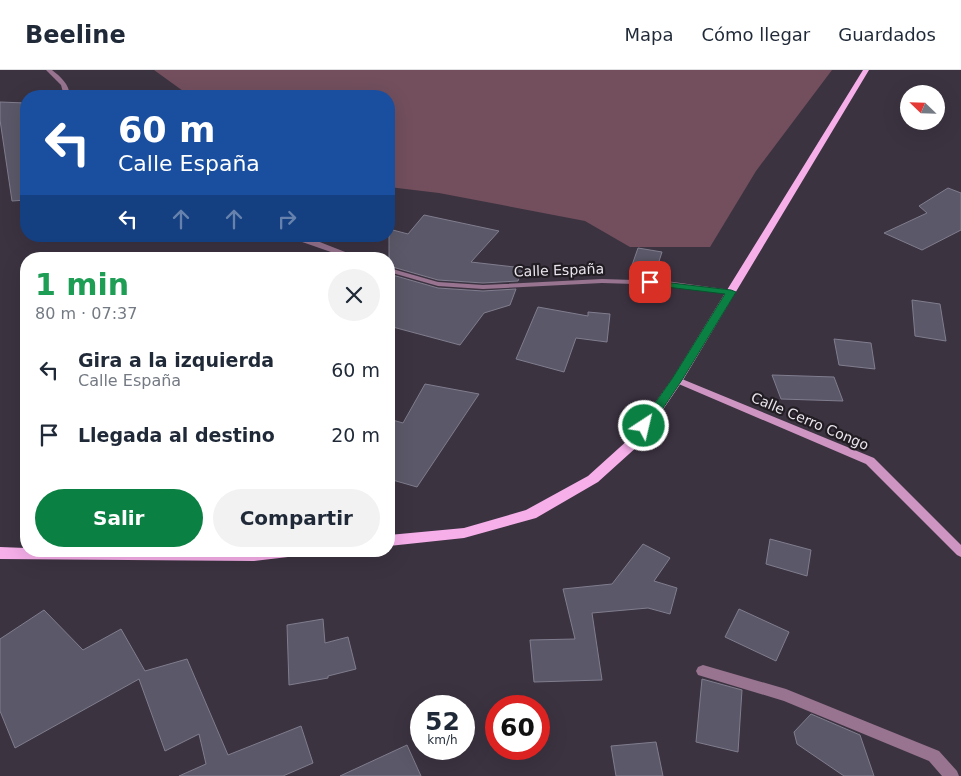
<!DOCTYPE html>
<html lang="es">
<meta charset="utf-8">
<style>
:root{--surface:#fff;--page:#f2f2f3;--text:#1f2937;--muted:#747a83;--line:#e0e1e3;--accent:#0b8043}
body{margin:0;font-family:"DejaVu Sans",sans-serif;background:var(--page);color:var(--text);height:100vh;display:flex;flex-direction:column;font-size:19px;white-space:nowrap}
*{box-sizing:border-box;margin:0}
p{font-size:16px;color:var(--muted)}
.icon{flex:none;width:28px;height:28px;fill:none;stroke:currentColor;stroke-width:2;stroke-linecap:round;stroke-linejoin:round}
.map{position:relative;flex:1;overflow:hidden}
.details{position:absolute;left:20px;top:182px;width:375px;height:305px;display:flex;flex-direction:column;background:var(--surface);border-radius:20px;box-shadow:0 5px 20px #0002}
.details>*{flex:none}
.hud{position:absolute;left:20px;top:20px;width:375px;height:152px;border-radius:20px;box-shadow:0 5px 20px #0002;background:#1a4fa0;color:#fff;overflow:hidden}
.needle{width:32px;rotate:293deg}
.controls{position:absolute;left:900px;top:15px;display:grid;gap:10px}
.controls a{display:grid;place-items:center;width:45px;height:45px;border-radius:50%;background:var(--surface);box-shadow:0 5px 20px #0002;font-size:25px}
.speed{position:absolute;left:410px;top:625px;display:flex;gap:10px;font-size:25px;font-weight:700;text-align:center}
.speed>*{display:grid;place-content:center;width:65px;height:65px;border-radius:50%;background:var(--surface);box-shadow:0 5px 20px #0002;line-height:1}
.speed small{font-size:12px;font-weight:400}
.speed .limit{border:8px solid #d22;background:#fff;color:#111}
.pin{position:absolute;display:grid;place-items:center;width:42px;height:42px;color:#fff;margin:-21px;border-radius:10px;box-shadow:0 2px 8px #0006}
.me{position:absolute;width:55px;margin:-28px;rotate:35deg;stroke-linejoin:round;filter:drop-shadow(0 0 4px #0008)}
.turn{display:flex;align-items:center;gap:18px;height:105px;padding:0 15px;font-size:22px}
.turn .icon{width:65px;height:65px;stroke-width:2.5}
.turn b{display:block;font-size:35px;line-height:42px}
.lanes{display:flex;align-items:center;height:48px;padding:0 15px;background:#0003;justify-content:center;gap:25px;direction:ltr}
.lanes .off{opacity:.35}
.round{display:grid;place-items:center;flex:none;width:52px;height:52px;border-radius:26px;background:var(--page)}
.head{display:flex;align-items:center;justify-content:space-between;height:85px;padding:0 15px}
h1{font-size:30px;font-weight:700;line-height:38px;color:#1e9e55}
.primary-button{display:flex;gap:10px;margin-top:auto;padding:10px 15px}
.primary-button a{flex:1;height:58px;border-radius:30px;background:var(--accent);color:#fff;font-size:20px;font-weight:700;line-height:58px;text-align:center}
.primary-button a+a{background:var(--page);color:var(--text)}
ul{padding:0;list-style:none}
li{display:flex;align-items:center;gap:15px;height:65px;padding:0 15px}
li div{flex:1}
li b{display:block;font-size:19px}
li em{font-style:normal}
header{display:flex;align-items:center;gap:30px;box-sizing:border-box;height:70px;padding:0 25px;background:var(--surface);border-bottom:1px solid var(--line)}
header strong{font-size:24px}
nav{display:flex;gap:28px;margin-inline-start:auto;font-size:18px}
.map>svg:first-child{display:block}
</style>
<header>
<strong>Beeline</strong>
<nav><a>Mapa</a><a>Cómo llegar</a><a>Guardados</a></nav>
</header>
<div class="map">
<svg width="961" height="706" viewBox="0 0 961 706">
<rect width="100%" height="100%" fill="#3c3341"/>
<!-- green -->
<path fill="#734f5d" d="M154,0H832L756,101L710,177H630L585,151L439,123L389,117V26H190Z"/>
<!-- building -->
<path fill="#5b5869" stroke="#807d8f" d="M0,32L26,33V130L12,131L0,50Z
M948,118L961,123V160L922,180L884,163L927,143L919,136Z
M424,145L499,161L471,192L523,198L518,211L483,213L438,210L389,196V159L408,164Z
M638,178L662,182L655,204L630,201Z
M389,204L438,218L483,221L516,219L510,235L484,243L460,275L389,256Z
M912,230L940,234L946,271L915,266Z
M538,237L588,246V242L610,244L607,272L576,268L564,302L516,289Z
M834,269L871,273L875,299L839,295Z
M772,305L834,307L843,331L781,329Z
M425,314L479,324L417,417L389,409V349L403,353Z
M770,469L811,480L807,506L766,494Z
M643,474L670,488L654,511L677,518L670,544L648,538L592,543L602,610L534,612L530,570L575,569L563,519L612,514Z
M739,539L789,562L776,591L725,567Z
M44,540L83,580L121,559L145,601L187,589L228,685L301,656L313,693L283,706H179L206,694L199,664L165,681L139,609L15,678L0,641V569Z
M323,549L325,573L348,567L356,599L328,606V608L289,615L287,555Z
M702,609L742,620L738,682L696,672Z
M811,644L860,665L874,706H844L797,674L794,662Z
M656,672L663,706H616L611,676Z
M407,675L421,706H340Z"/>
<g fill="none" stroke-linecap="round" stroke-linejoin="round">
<!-- street -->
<path fill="#987490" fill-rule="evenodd" d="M46,0H52C61,7 69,14 70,26H64L61,15Z
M285,166L307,167L363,189H351Z
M389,198L438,212L483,215L602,209L666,211L731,220L735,222L731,224L666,215L602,213L483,219L438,216L389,202Z
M703,595L786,619L939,681L957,701L959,706H942L929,691L784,631L698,605L696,601L698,597Z"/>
<!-- secondary -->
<path fill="#ce95c3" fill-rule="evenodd" d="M677,307L874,388L961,475V487L957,485L866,394L674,312L672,310L674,308Z"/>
<!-- primary -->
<path fill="#f7afea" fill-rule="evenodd" d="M863,0H869L683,310L639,375L598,412L536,448L464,468L389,476V465L464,458L526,440L588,406L629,369L672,309Z
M0,477L26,478V481H295L293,485L288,487L254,491L0,489Z"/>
</g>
<!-- route -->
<path fill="#0b8043" stroke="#07532c" d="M646,210L731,220L736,222L682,310L649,359L644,360L639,356L672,309L725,224L650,215L645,212Z"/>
<g text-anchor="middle" stroke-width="4.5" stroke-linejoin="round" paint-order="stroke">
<!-- street labels -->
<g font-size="14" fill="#eae4ed" stroke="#211d23">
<text transform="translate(559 200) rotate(-2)" y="5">Calle España</text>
<text transform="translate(810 351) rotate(23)" y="5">Calle Cerro Congo</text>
</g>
</g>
</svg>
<div class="controls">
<a><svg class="needle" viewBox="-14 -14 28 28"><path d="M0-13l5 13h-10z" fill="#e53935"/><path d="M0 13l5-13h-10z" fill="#747a83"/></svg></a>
</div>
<div class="speed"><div>52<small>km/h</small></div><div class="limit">60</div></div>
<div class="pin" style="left:650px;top:212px;background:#d93025"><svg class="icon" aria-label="arrive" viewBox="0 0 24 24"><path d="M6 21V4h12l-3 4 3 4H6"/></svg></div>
<svg class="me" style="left:644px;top:356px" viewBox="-20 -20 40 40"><circle r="17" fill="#0b8043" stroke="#fff" stroke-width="3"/><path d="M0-11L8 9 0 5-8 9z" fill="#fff"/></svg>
<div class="hud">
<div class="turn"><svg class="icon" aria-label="left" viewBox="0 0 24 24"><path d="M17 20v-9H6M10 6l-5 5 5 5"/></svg><div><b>60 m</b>Calle España</div></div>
<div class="lanes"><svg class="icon" aria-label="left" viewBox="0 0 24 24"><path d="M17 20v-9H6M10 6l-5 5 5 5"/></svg><svg class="icon off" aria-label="ahead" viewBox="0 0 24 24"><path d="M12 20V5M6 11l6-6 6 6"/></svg><svg class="icon off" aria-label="ahead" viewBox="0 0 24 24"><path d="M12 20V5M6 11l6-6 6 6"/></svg><svg class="icon off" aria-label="right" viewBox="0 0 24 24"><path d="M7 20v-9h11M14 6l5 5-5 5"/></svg></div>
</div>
<section class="details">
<div class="head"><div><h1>1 min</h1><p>80 m · 07:37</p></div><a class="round"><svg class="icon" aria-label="close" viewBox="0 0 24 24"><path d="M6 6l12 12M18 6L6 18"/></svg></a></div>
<ul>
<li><svg class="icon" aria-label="left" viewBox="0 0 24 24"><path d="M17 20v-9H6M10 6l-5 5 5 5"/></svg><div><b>Gira a la izquierda</b><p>Calle España</p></div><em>60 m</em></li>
<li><svg class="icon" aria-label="arrive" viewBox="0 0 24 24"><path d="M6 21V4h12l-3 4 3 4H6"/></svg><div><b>Llegada al destino</b></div><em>20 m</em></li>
</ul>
<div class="primary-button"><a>Salir</a><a>Compartir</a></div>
</section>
</div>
